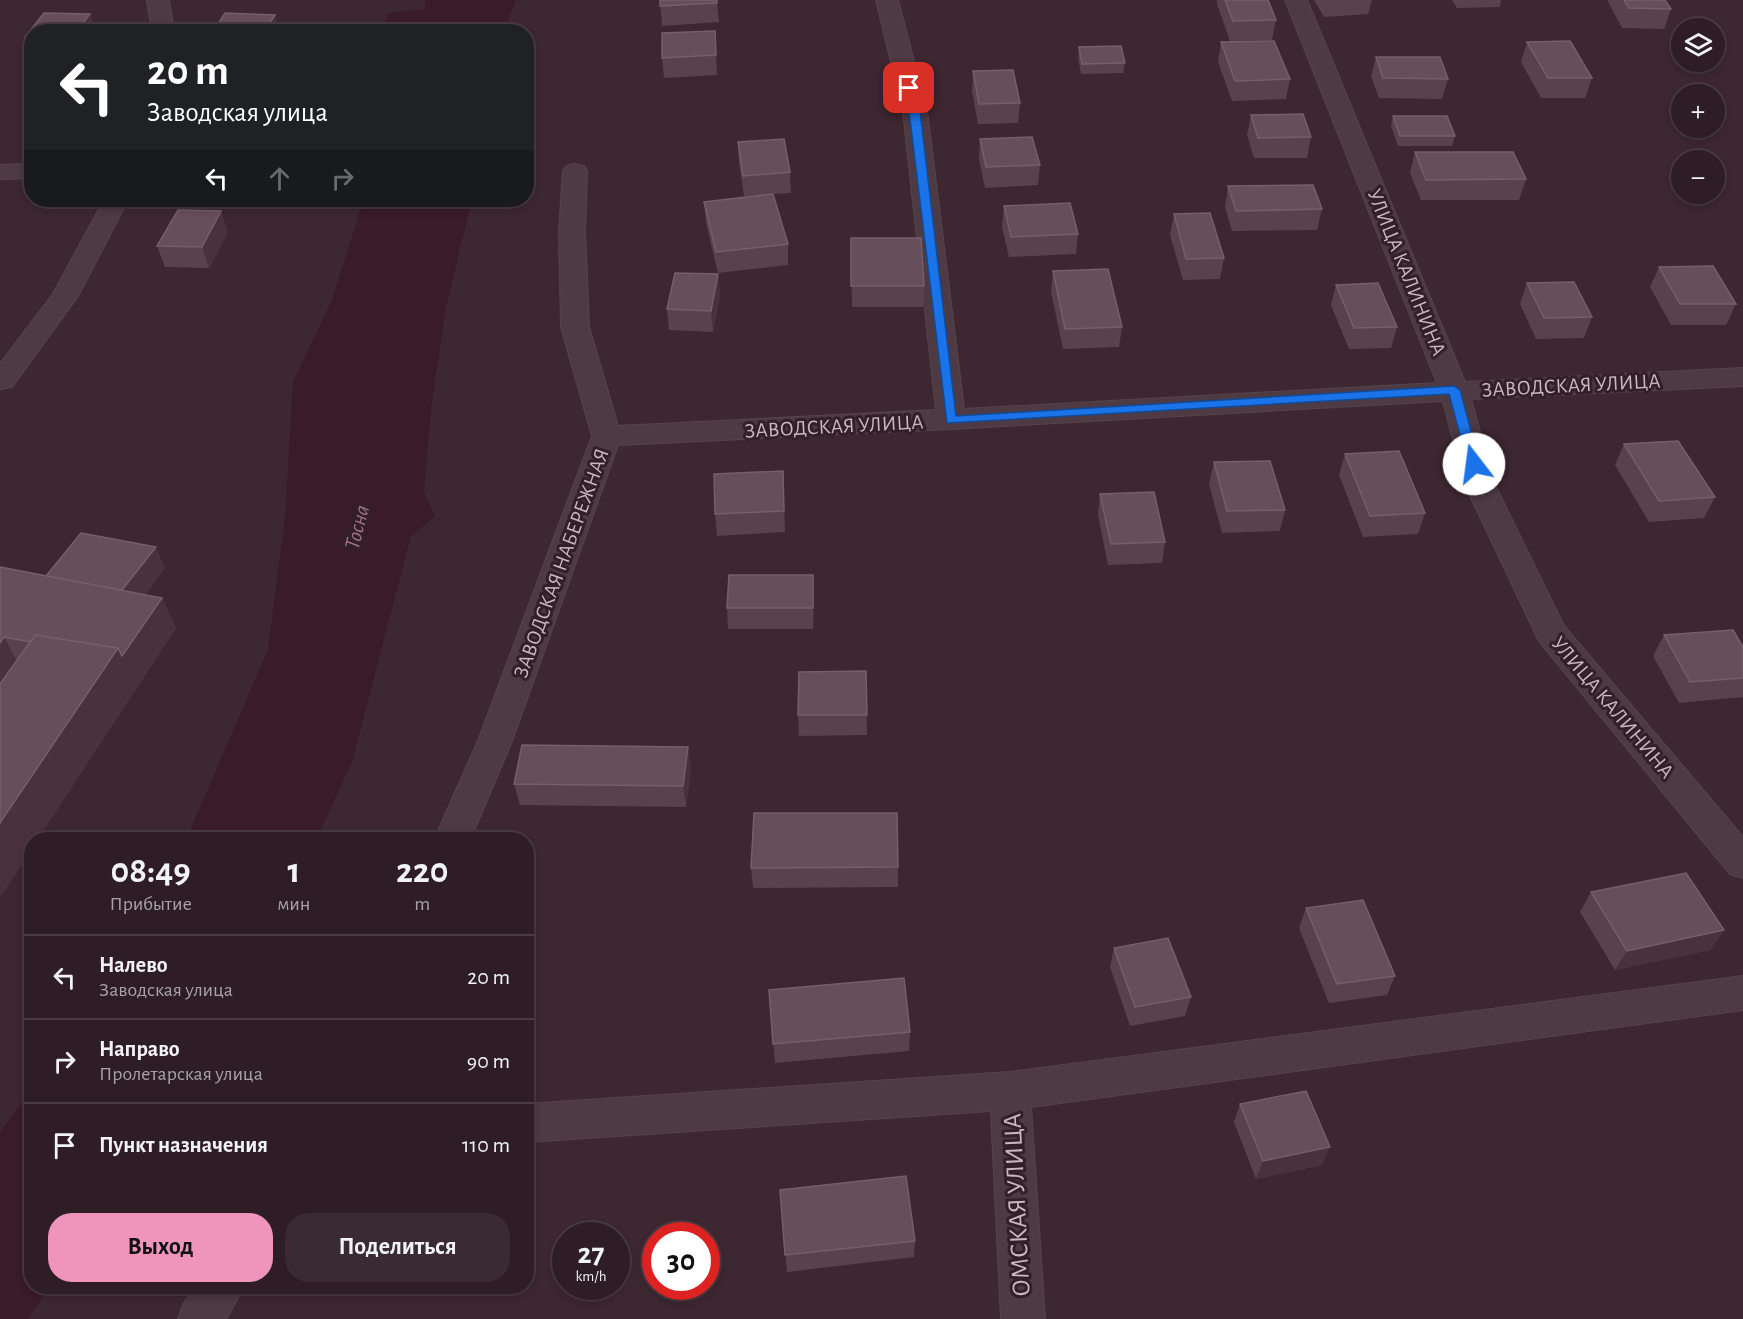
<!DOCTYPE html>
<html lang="ru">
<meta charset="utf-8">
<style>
:root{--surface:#2e1d25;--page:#3a2a32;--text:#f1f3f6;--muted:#a7a2a7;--line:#493b42;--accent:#ef94bb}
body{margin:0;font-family:"Alegreya Sans",sans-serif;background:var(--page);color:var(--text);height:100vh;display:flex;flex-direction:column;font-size:22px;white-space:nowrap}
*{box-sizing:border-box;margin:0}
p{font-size:20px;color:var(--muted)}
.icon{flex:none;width:33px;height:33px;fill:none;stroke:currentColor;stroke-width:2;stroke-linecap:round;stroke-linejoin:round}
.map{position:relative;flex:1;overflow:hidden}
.side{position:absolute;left:24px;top:832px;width:510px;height:462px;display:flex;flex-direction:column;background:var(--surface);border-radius:24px;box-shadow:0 3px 9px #0003,0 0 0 2px var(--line)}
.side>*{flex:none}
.hud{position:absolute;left:24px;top:24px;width:510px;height:183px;border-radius:24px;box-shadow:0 3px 9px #0003,0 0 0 2px var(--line);background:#202124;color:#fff;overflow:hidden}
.buttons{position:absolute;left:1671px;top:18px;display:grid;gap:12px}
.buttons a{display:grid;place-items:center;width:54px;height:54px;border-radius:50%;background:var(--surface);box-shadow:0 3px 9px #0003,0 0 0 2px var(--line);font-size:30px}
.speed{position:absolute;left:552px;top:1222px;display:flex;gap:12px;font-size:30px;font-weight:700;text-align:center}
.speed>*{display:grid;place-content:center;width:78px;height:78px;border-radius:50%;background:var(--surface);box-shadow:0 3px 9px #0003,0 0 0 2px var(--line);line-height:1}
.speed small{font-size:15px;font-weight:400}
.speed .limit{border:9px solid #d22;background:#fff;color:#111}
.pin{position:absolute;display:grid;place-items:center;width:51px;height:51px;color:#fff;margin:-26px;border-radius:12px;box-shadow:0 3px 9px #0006}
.me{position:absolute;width:66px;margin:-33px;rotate:345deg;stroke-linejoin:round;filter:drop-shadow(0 0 4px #0008)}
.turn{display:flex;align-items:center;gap:21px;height:126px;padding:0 24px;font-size:27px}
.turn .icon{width:78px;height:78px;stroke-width:2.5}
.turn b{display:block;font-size:42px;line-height:51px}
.lanes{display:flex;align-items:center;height:57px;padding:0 24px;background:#0003;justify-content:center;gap:30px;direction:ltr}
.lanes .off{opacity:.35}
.eta{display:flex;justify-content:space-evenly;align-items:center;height:102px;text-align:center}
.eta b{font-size:36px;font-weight:600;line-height:42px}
.button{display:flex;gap:12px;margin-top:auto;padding:12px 24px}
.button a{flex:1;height:69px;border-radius:24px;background:var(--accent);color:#111;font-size:24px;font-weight:600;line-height:69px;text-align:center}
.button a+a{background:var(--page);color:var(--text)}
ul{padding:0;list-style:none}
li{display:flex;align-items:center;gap:18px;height:84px;padding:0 24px;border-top:2px solid var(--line)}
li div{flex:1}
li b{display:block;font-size:22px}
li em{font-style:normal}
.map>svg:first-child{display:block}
</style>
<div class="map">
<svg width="1743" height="1319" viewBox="0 0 1743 1319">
<rect width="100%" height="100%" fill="#3d2731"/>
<!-- water -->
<path fill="#3a1b28" d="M425,0H516L504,31H383L389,13L426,9Z
M360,200H472L446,307L431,409L424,492L435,516L411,536L352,762L316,840H186L268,649L285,517L293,382L332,300L361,208Z
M31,1091L32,1287H50L28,1319H0V1132Z"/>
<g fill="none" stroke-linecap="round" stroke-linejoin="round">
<!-- minor casing -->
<g stroke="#56444c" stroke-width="2">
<path id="minor" d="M147,0H169L174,32H152Z
M876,0H898L927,111L964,409L1437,383L1285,0H1307L1465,382L1743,368V386L1471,399L1494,483L1564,626L1743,837V878L1730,874L1539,641L1464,483L1443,401L951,429L618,445L512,741L470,840H434L478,741L592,436L561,327L559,231L563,171L566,166L575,164L584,166L587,171L585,231L589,327L618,426L936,410L903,111Z
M32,164V178L0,179V165Z
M104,200H128L78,296L12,387L0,389V364L53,294Z
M1743,976V1010L1031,1107L1045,1319H1001L991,1111L526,1142V1104L1010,1072Z
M196,1287H244L226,1319H178L184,1303Z"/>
</g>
<!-- minor -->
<use href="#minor" fill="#4d3a43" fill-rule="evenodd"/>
</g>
<!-- wall -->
<path fill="#5a424d" d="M660,0L717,3L719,22L662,26Z
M1217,0H1225L1276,20L1272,40L1230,41L1217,4Z
M1314,0H1372L1368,14L1324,17Z
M1452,0H1501L1500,7L1457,8Z
M1607,0H1665L1671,9L1664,29L1622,28Z
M44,13L90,14L96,32H32V55L25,37Z
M715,31L717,75L664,78L662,58Z
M1221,42L1290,79L1286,99L1232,101L1218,62Z
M1527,42L1592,78L1585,98H1541L1521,62Z
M1079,47L1125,63L1123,73L1081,74L1078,57Z
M1376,57L1448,79L1442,99L1379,98L1371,76Z
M973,71L1020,103L1018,123L978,124L972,91Z
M1251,115L1311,137L1307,158H1254L1247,135Z
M1393,116L1455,136L1452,146H1398L1391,126Z
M980,139L1040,165L1038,185L985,188L979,159Z
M738,142L790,172L791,193L744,196L739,162Z
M1415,152L1526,179L1519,200H1421L1410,173Z
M1228,186L1322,209L1317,230L1232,231L1225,207Z
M704,202L788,244V265L718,273L706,223Z
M1004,206L1078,234L1076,254L1009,257L1002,227Z
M1174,214L1224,258L1220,279L1183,280L1170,235Z
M228,232L209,268L165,267L157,246Z
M851,238L924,286L923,307H852Z
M1659,267L1736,304L1726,325H1671L1650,287Z
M1053,271L1122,327L1119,347L1063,349L1051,292Z
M718,274L720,295L713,332L669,330L667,309Z
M1527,283L1592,317L1584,338L1536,339L1520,304Z
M1336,285L1397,327L1391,348L1349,349L1331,305Z
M1624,444L1715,497L1704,518L1649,522L1615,465Z
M1345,454L1425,513L1418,534L1363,537L1339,475Z
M1214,462L1285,510L1280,531L1222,533L1209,484Z
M783,471L785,532L717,536L715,514Z
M1100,494L1165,542L1162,563L1108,565L1098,515Z
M0,567L46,576L165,568L145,595L162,598L176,628L37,840H32V849L0,897Z
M814,596L813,629H728L727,608Z
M1664,635L1743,647V697L1679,703L1653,656Z
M866,671L867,735L799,736L798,715Z
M691,768L686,807L520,805L514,784Z
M898,867V887L753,888L751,868Z
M1591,892L1724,930L1710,950L1615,970L1580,912Z
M1306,908L1395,976L1387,995L1329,1003L1299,928Z
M1114,948L1191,997L1185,1016L1130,1026L1110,967Z
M769,990L910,1032L909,1051L775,1063Z
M1240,1104L1322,1165L1256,1179L1234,1122Z
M780,1190L915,1241L914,1257L787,1272Z"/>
<!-- shaded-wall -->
<path fill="#4a323d" d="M90,14L96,32H76Z
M275,15L279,32H264Z
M221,211L228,232L209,268L202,247Z
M718,274L720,295L713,332L711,311Z
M156,547L165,568L126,620L116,599Z
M813,575L814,596L813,629Z
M162,598L176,628L37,840H32V849L0,897V823L118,648Z
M4,637L21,668L0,697V643Z
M688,747L691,768L686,807L683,786Z
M1724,930L1710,950L1615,970L1627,951Z
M1330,1147L1322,1165L1256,1179L1263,1161Z"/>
<!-- building -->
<path fill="#664e5a" stroke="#755f69" stroke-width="1.5" d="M660,0H717V3L660,6Z
M1225,0H1268L1276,20L1233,21Z
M1624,0H1665L1671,9L1629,8Z
M44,13L90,14L76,32H32V37H25Z
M225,13L275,15L264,32H213Z
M715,31L716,55L662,58V33Z
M1274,41L1290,79L1235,81L1221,42Z
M1570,41L1592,78H1548L1527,42Z
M1121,46L1125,63L1082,64L1079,47Z
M1376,57H1440L1448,79L1383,78Z
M1013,70L1020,103L979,104L973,71Z
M1303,114L1311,137L1258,138L1251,115Z
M1393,116H1447L1455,136H1400Z
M1032,137L1040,165L986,167L980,139Z
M784,139L790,172L743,176L738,142Z
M1415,152H1513L1526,179L1426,180Z
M1313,185L1322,209L1236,211L1228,186Z
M773,194L788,244L716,252L704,202Z
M1070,203L1078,234L1011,237L1004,206Z
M178,210L221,211L202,247L157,246Z
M1210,213L1224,258L1186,259L1174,214Z
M851,238H921L924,286H851Z
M1713,266L1736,304H1680L1659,267Z
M1108,269L1122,327L1065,329L1053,271Z
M675,273L718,274L711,311L667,309Z
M1574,282L1592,317L1544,318L1527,283Z
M1378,283L1397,327L1354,328L1336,285Z
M1678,441L1715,497L1659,501L1624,444Z
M1399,451L1425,513L1370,516L1345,454Z
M1270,461L1285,510L1227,511L1214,462Z
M783,471L784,511L715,514L714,474Z
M1154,492L1165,542L1111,544L1100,494Z
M81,533L156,547L122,590L46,576Z
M0,567L162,598L122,656L118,648L35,635L31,642L4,637L0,643Z
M729,575H813V608H727Z
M1733,630L1743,647V678L1690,682L1664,635Z
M35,635L118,648L0,823V684Z
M866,671L867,715H798L799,672Z
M522,745L688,747L683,786L514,784Z
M754,813H897L898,867L751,868Z
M1686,873L1724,930L1627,951L1591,892Z
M1363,900L1395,976L1337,984L1306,908Z
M1168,938L1191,997L1135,1007L1114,948Z
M904,978L910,1032L773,1044L769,990Z
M1306,1091L1330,1147L1263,1161L1240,1104Z
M906,1176L915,1241L785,1255L780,1190Z"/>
<!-- route -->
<path fill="#1a73e8" stroke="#114b97" stroke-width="1.5" d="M906,86L914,88L920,111L956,416L1454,386L1460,390L1480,464L1479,467H1470L1468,464L1449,394L947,423Z"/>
<g text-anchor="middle" stroke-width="6" stroke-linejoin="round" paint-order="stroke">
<!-- street labels -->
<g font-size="21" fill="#c8b7be" stroke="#321f28">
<text transform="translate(1407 272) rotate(68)" y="7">УЛИЦА КАЛИНИНА</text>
<text transform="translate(1571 385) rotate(-3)" y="7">ЗАВОДСКАЯ УЛИЦА</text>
<text transform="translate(834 426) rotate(-3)" y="7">ЗАВОДСКАЯ УЛИЦА</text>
<text transform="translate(561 563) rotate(-70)" y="7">ЗАВОДСКАЯ НАБЕРЕЖНАЯ</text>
<text transform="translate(1613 707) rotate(50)" y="7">УЛИЦА КАЛИНИНА</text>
</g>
<!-- water labels -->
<g font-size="22" font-style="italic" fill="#a47389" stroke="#321f28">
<text transform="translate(356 527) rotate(-76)" y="8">Тосна</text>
</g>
<!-- near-street labels -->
<g font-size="26" fill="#c8b7be" stroke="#321f28">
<text transform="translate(1016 1205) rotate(-93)" y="9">ОМСКАЯ УЛИЦА</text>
</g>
</g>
</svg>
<div class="buttons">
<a><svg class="icon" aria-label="layers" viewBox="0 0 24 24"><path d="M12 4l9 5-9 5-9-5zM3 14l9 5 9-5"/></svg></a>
<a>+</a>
<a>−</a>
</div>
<div class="speed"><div>27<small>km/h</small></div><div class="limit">30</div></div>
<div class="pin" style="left:909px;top:88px;background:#d93025"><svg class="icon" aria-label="arrive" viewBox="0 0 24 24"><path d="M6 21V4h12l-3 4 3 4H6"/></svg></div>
<svg class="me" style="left:1474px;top:464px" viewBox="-20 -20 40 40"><circle r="19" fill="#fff"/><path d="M0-13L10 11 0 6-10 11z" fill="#1a73e8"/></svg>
<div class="hud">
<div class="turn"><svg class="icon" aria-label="left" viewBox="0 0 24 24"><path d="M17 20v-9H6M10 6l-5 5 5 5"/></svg><div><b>20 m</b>Заводская улица</div></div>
<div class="lanes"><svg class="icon" aria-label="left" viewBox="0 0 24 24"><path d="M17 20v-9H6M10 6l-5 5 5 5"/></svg><svg class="icon off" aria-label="ahead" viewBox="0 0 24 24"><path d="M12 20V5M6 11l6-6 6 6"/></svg><svg class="icon off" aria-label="right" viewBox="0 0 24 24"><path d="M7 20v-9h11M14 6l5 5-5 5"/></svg></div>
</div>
<section class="side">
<div class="eta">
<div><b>08:49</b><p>Прибытие</p></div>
<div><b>1</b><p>мин</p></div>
<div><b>220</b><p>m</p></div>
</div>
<ul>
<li><svg class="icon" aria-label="left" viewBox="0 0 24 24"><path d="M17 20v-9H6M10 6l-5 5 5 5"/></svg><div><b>Налево</b><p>Заводская улица</p></div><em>20 m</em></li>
<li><svg class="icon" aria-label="right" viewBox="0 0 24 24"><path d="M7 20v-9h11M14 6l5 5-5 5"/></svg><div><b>Направо</b><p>Пролетарская улица</p></div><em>90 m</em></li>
<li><svg class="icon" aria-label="arrive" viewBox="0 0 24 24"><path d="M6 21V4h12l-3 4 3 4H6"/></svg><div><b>Пункт назначения</b></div><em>110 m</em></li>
</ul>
<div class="button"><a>Выход</a><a>Поделиться</a></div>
</section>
</div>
